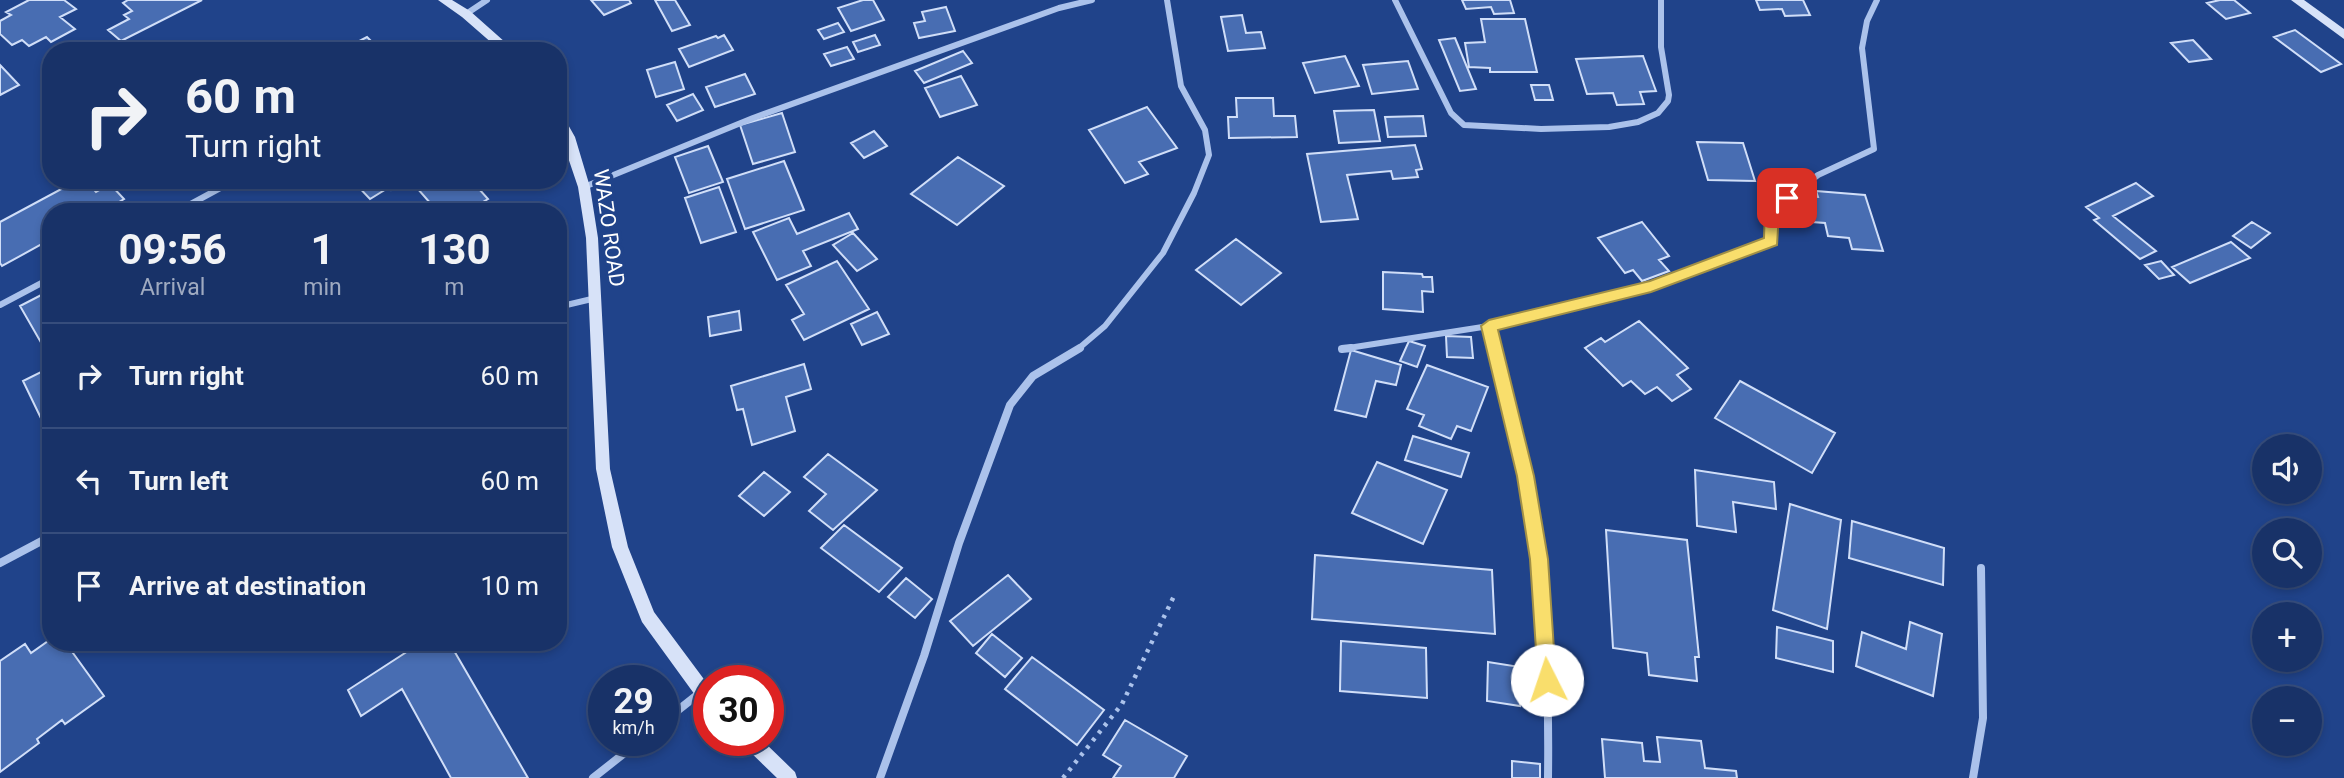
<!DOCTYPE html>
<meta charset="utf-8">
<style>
:root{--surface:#183268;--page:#253e71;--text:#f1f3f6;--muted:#9faac0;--line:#364d7c}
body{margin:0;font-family:Roboto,sans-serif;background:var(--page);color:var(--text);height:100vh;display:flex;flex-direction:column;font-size:26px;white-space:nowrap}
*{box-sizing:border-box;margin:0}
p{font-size:23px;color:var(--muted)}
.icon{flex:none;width:38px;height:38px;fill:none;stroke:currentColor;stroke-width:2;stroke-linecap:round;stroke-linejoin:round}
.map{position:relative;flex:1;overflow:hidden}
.drawer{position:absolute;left:42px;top:203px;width:525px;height:448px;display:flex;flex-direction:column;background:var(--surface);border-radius:28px;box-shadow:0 4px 10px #0003,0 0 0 2px var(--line)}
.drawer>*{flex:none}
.banner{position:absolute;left:42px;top:42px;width:525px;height:147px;border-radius:28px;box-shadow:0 4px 10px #0003,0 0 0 2px var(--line);background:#183268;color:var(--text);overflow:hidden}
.fabs{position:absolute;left:2252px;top:434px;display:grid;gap:14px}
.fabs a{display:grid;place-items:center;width:70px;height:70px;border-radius:50%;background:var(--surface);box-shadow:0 4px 10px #0003,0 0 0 2px var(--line);font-size:35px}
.speed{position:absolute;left:588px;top:665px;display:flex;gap:14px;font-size:35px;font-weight:700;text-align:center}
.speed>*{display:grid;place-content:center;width:91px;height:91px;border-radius:50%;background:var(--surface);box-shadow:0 4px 10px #0003,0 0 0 2px var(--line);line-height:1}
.speed small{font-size:18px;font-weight:400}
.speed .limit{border:10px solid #d22;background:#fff;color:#111}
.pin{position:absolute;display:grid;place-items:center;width:60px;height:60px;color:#fff;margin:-30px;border-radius:14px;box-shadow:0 4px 10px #0006}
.me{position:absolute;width:77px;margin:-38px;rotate:356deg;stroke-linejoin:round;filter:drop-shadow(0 0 5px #0008)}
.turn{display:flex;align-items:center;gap:24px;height:147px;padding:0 28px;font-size:32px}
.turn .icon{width:91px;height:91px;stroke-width:2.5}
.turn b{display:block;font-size:49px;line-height:60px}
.eta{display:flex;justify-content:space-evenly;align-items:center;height:119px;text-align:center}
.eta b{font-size:42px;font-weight:700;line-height:49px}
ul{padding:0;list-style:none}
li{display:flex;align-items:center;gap:21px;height:105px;padding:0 28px;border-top:2px solid var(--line)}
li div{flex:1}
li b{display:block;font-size:26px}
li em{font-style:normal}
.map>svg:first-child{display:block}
</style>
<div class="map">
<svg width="2344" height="778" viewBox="0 0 2344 778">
<rect width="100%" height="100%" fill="#20438a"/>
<!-- building -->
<path fill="#486db2" stroke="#d0def8" stroke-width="2" d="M29,0H64L76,9L60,17L75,29L51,42L46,37L29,46L22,40L12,45L0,34V21L11,15L6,12Z
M128,0H202L121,41L108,30L129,19L124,15L132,11L123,3Z
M591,0H629L631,3L604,15Z
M655,0H675L690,25L672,31Z
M863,0H873L884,20L851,31L838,8Z
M1462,0H1510L1514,13L1494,14L1491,7L1466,9Z
M1756,0H1803L1810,15L1785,16L1782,9L1760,10Z
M2220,0H2234L2250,13L2226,19L2207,3Z
M946,7L955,31L919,38L914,23L925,21L922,12Z
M1242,15L1246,33L1261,32L1265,48L1228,51L1221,17Z
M1481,19H1525L1537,72H1490V68L1469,67L1465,43L1485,42Z
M838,23L844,32L824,39L818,30Z
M2295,30L2341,64L2321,72L2274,37Z
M724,35L733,50L689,67L679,49L716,36L718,38Z
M875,35L880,45L858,52L853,42Z
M367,37L381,51H340Z
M1455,38L1476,89L1460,91L1439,40Z
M2193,40L2211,59L2189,62L2171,43Z
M847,47L854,59L831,66L824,54Z
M963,51L972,63L924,83L915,71Z
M1345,56L1359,86L1315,93L1303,63Z
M1643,56L1656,91L1640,92L1644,104L1617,105L1613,93L1587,94L1576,59Z
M1408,61L1418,89L1372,94L1363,65Z
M675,62L684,89L656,97L647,70Z
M0,65L19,85L0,95Z
M745,74L755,94L715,107L706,87Z
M961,76L977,105L940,117L925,88Z
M1531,85H1549L1553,100H1535Z
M693,94L703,110L677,121L667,105Z
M1236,98H1273L1274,116H1295L1297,137L1229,138L1228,117H1237Z
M1147,107L1177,148L1139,162L1148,174L1125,183L1089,130Z
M1374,110L1380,141L1339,143L1334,111Z
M782,113L795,152L753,164L740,125Z
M1423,116L1426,136L1388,137L1385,117Z
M874,131L887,146L864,158L851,143Z
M1697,142L1743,143L1755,181L1708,180Z
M1415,145L1422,169L1416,170L1418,177L1393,179L1391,171L1347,175L1358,219L1321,222L1307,154Z
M708,146L723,182L689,193L675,157Z
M958,157L1004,186L957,225L911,194Z
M784,161L804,210L745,229L727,179Z
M78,180H86L96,192L110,184L124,199L102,212H51V239L2,266L0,263V222Z
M352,180H406L414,184L394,183L398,186L391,190L388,188L370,199Z
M410,180H471L488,199L465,212H438Z
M2136,183L2153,196L2113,216L2156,251L2140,259L2094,220L2099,218L2086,207Z
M719,187L736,232L701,243L685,198Z
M1816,191L1865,195L1883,251L1852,249L1849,238L1828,236L1825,223L1812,222L1806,196L1818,197Z
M849,213L858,229L803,251L811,266L777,280L753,232L789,218L797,234Z
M1642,222L1669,256L1659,260L1669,271L1642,281L1633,270L1625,273L1598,238Z
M2252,222L2270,233L2251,248L2233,236Z
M853,233L877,259L857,271L833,245Z
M1236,239L1281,273L1241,305L1196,270Z
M2231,242L2250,258L2190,283L2172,267Z
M837,261L869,309L804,340L792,320L804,314L786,285Z
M2161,261L2174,275L2159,279L2145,265Z
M1383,272L1422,274L1423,277H1432L1433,292L1422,291L1423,312L1383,309Z
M51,290V342L43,346L20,306Z
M739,311L741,330L710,336L708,317Z
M877,312L889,334L862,345L851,324Z
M1639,321L1688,368L1677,375L1691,389L1672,401L1657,387L1645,394L1631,381L1623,386L1585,348L1601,338L1605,342Z
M1446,336L1471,337L1473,358L1447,357Z
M1409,341L1425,346L1417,367L1400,361Z
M1351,350L1401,365L1396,385L1376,381L1366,417L1335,410Z
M804,364L811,389L786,397L795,431L752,445L743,409L737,410L731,386Z
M1427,365L1488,387L1471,431L1457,426L1451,439L1419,426L1424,415L1407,409Z
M51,367V439L23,381Z
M1740,381L1835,433L1812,473L1715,418Z
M1413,436L1469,453L1461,477L1405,460Z
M828,454L877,490L833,530L809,511L826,494L804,477Z
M1377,462L1447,490L1423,544L1352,513Z
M1695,470L1774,482L1776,509L1733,502L1736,532L1697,526Z
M764,472L790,492L764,516L739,496Z
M1790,504L1841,520L1827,629L1773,610Z
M1852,521L1944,548L1943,585L1849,558Z
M844,525L902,568L879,592L821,548Z
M1606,530L1687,540L1699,657H1695L1697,681L1649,675L1647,653L1613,648Z
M1315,555L1492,570L1495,634L1312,619Z
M1008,575L1031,599L973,646L950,621Z
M906,578L932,599L915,618L888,597Z
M1910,622L1942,634L1933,696L1856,666L1862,632L1906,649Z
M1777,627L1833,641V672L1776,658Z
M992,634L1022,658L1005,677L976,653Z
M51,639V642H65L104,696L65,724L62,720L37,739L39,743L0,772V661L25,644L31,653Z
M1341,641L1426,648L1427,698L1340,691Z
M422,642H449L528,778H451L402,689L361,716L348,690Z
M1032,657L1104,710L1077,745L1005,689Z
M1488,662L1520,667V706L1487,701Z
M1125,720L1187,756L1174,778H1113L1121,766L1103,755Z
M1657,737L1701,741L1705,768L1736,771L1737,778H1605L1602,739L1642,743L1644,761L1660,762Z
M1512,761L1540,764V778H1512Z"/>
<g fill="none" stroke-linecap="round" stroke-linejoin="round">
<!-- path -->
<path stroke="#abc2eb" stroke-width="4.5" stroke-dasharray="3.5 6" stroke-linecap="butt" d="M1063,778L1122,704L1175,594"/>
<!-- street-far1 -->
<path stroke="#abc2eb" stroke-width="6" d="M1395,0L1451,113L1464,125L1541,129L1609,127L1638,122L1658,113L1668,101L1669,95L1661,47V0
M466,14L487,0
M494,51L504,46
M584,187L753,118L1059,8L1092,0
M176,212L235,180
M0,305L51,278
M558,307L596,298
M1489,326L1495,349
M1078,349L1105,326L1163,253L1194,193L1209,155L1205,130L1181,86L1167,0
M1342,349L1489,326L1651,286L1772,241V210L1818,175L1874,149L1862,48L1867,21L1877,0"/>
<!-- street -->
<path stroke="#abc2eb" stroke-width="8" d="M1495,348C1510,408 1527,469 1535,531C1547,613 1549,696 1548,778
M1342,349L1351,348
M0,563L51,536
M663,722L701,692
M593,778L641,740
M880,778L924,656L959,543L1010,405L1033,376L1080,348
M1973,778L1983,718L1981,568"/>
<!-- secondary -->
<path fill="#d7e2f8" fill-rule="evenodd" d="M438,0H452L470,11L515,51H501L462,17Z
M2291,0H2304L2344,29V39Z
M558,113L562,114L575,137L590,187L598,238L610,469L628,547L654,612L709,686V708L703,706L642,622L612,547L596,469L586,238L578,187L558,128Z
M742,740H762L795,772L797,778H777L744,746Z"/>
</g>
<!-- route -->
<path fill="#f9de6c" stroke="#a29046" stroke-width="2" d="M1787,193L1794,198L1779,212L1777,245L1651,292L1498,330L1534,476L1548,559L1556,680L1553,686L1547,689L1541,686L1538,680L1530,559L1517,476L1481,326L1489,320L1650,281L1764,238L1765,210Z"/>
<g text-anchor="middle" stroke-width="7" stroke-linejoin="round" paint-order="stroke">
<!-- street labels -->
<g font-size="21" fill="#fff" stroke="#20438a">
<text transform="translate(609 228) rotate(82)" y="7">WAZO ROAD</text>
</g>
</g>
</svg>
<div class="fabs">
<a><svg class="icon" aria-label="sound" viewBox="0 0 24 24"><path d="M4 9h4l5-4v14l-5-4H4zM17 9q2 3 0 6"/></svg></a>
<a><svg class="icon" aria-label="search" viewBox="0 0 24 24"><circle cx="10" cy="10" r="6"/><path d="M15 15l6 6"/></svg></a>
<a>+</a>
<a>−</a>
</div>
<div class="speed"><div>29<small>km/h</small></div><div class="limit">30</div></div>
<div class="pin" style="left:1787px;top:198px;background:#d93025"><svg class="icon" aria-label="arrive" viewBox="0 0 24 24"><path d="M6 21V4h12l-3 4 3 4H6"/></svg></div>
<svg class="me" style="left:1547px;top:680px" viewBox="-20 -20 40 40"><circle r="19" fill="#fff"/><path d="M0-13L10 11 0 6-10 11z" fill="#f9de6c"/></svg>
<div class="banner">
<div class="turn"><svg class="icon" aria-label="right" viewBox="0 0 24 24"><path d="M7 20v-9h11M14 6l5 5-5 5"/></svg><div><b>60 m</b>Turn right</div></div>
</div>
<section class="drawer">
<div class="eta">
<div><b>09:56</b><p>Arrival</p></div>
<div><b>1</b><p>min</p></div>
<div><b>130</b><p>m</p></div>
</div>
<ul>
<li><svg class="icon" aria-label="right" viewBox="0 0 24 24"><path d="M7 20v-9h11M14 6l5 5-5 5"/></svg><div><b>Turn right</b></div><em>60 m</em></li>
<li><svg class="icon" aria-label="left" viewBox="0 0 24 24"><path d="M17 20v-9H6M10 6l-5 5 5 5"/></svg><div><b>Turn left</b></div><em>60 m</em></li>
<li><svg class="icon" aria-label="arrive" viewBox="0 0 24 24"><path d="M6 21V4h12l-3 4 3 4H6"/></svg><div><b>Arrive at destination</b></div><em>10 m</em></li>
</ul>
</section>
</div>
